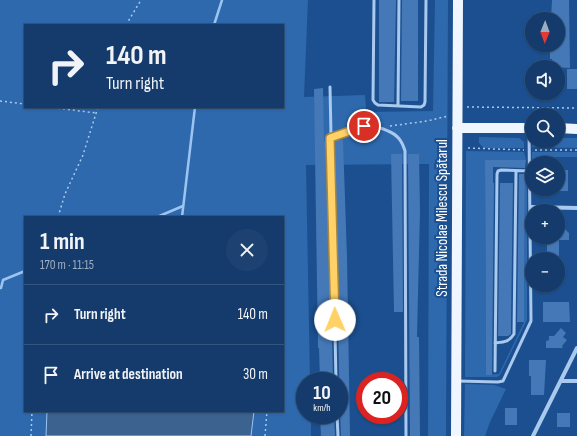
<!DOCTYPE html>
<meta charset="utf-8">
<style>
:root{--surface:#143b6b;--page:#1d4271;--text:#f1f3f6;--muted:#9dadc1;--line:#33557e}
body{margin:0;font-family:"Sofia Sans Condensed",sans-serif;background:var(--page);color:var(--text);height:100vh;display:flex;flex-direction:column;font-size:15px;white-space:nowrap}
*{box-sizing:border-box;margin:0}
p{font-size:13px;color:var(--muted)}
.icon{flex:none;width:22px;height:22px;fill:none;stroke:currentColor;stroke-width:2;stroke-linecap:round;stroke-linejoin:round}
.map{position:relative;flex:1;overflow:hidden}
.panel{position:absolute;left:24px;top:216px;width:260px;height:196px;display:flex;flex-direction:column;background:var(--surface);border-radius:0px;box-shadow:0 1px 3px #0004,0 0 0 1px var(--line)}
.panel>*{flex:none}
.banner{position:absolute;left:24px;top:24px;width:260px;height:84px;border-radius:0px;box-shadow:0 1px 3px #0004,0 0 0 1px var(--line);background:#143b6b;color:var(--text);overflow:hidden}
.needle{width:26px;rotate:181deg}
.fabs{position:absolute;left:525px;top:12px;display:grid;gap:8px}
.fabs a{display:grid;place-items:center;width:40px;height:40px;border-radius:50%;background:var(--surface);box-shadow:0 1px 3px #0004,0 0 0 1px var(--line);font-size:20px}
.speed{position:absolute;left:296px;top:372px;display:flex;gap:8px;font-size:20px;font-weight:700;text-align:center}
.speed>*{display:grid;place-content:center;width:52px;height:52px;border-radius:50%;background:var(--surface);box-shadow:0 1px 3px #0004,0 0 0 1px var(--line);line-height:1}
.speed small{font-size:10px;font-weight:400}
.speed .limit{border:6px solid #d22;background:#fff;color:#111}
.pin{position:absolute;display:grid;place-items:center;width:34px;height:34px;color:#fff;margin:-17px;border:2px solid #fff;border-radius:50%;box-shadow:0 1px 4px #0007}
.me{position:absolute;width:44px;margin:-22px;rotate:359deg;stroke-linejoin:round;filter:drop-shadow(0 0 3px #0008)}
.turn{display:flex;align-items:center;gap:14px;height:84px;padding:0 16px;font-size:18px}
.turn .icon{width:52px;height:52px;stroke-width:2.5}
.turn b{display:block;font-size:28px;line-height:34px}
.round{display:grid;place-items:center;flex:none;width:42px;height:42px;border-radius:21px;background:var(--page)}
.headline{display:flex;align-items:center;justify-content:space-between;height:68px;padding:0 16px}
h1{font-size:24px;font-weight:700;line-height:30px}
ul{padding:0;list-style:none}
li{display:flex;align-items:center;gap:12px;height:60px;padding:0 16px;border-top:1px solid var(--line)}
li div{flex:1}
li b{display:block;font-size:15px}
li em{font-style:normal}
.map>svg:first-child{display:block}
</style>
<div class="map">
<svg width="577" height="436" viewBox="0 0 577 436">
<rect width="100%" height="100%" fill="#1b4f8f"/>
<!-- green -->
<path fill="#2e69ad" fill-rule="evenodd" d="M0,0H308L304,97L365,95L366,109L368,112L433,111L435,0H448L446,436H428L429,164L306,165L310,381H305V415H311V436H0ZM25,25H283V107H25ZM25,217H283V411H25Z
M479,137L519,138L524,142V148H484L479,143Z
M558,138H577V148L532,147L533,141H558Z
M466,151L524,152L526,160H485L486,375L499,374L524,322L525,175H527V320L500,375L497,377H465Z
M532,152H577V157H537V163H532Z
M465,384L494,385L506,389L490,422L485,436H464Z"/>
<!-- water -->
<path fill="#3c6290" stroke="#9cc4f0" d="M47,411H254L251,436H46Z"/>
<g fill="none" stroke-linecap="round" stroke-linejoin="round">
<!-- stream -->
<path stroke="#9cc4f0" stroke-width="2.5" d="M214,25L222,0
M157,217L183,206
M182,217L195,107
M0,288H1L3,280L25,271"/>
</g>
<!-- building -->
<path fill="#4478b7" d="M379,0H396L394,102H379Z
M402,0H418V101H401Z
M552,0H569L570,68L552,67V59H550V51H552V45H558V19H551Z
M567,69H577V89H567Z
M323,88L324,141H328L333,381H320L319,348H318L314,89Z
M334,140H343L347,257L350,436H341L340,414Z
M391,154H402L403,312H394Z
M408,154H419L420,211L417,337H419L420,436H410Z
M485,160H526L525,168L493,167V183H494L492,375H486Z
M558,170H568V191H558Z
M519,174H525L524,322H517Z
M500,183H513L511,322V334L508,336H498Z
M558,228H564L569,233V240H559V259H547V237H558Z
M543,302H569L570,322H543Z
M561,328L566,333L563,337L567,340L562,346L563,348H546V341L549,340V336H554Z
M529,360H546L544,395H531V376H529Z
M505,408H517V425H505Z
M557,413H570V427H557Z
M320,415H334L335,436H321Z"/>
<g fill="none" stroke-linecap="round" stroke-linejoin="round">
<!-- path -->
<path stroke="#a9c9ee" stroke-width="1.5" stroke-dasharray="2 3" stroke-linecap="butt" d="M126,25L141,0
M0,101L25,104
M48,107L96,113
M467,107L577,108
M390,126L427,121L448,116
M468,148L524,150
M535,150H577
M58,217L65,194L83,155L98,107
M31,436L32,411
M265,436L267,411"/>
<!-- lane -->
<path stroke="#a9c9ee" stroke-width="3" d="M374,0L373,100L375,103L378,105L421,107L424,105L425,102L426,0
M330,87L336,381
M398,106L399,0
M330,138C350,130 367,121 388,131C398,135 402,141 405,151L406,436
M495,343C505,342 509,342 514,334L516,171
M495,371L497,174L498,171L501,170L529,171
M458,381L498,382L503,381L531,321L529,130
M337,415L338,436"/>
<!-- street -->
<path stroke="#a9c9ee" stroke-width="4" d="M531,207L577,208
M561,381H577
M533,436L577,348"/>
<!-- primary -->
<path stroke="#f0f6ff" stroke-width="10" d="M457,128H532
M558,128L577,129
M456,436L458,0"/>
</g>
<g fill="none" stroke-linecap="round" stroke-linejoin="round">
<!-- route casing -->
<g stroke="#a68842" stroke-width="10">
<path id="route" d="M335,320L330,138L364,126"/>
</g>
<!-- route -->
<use href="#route" stroke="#ffd166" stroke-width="7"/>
</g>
<g text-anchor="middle" stroke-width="4" stroke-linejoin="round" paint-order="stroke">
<!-- street labels -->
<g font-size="15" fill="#fff" stroke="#1b4f8f">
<text transform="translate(442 218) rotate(-90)" y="5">Strada Nicolae Milescu Spătarul</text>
</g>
</g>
</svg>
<div class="fabs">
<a><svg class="needle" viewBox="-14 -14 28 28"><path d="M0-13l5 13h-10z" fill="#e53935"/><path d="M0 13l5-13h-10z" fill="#9dadc1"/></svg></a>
<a><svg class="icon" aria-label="sound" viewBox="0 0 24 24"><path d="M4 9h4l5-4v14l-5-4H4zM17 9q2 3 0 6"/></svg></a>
<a><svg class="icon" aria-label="search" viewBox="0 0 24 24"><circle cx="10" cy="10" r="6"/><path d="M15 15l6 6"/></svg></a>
<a><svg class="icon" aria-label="layers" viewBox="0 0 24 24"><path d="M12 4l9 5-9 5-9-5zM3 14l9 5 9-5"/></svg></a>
<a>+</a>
<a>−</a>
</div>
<div class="speed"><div>10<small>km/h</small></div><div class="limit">20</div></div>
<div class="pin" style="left:364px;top:126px;background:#d93025"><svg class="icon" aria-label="arrive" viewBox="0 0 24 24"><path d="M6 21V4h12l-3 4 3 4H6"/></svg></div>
<svg class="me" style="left:335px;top:320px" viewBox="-20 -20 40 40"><circle r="19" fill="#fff"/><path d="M0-13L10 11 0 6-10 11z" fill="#ffd166"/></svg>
<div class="banner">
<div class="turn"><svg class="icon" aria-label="right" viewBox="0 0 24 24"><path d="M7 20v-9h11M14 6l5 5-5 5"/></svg><div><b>140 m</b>Turn right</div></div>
</div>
<section class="panel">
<div class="headline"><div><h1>1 min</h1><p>170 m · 11:15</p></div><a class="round"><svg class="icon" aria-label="close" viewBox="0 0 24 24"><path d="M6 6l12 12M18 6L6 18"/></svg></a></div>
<ul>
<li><svg class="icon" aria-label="right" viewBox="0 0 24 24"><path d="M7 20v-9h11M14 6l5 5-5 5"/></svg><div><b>Turn right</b></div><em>140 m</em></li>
<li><svg class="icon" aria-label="arrive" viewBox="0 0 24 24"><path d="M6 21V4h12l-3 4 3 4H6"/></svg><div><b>Arrive at destination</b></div><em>30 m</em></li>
</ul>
</section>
</div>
